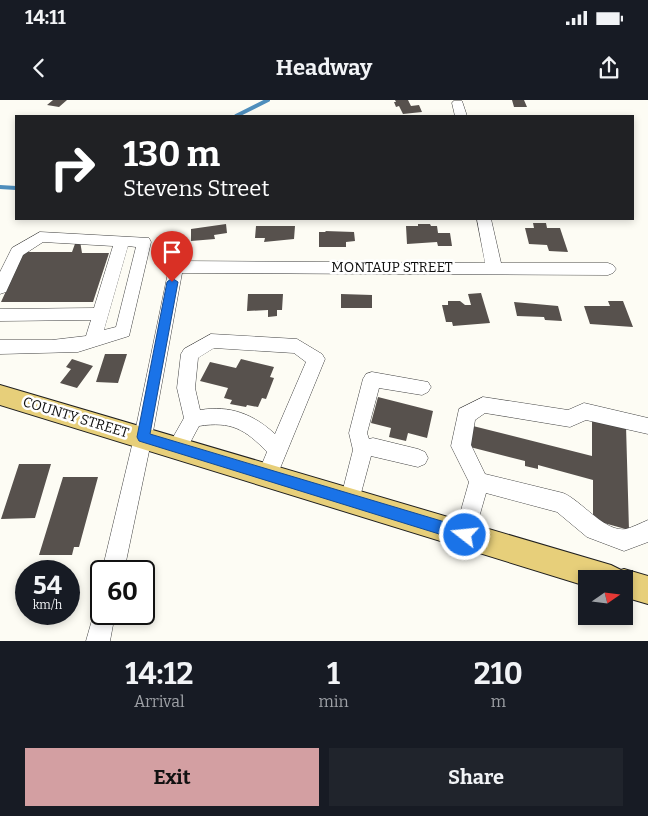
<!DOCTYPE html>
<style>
:root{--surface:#171b24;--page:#20242c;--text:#f1f3f6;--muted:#9ea1a6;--accent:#d39fa2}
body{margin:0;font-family:Bitter,serif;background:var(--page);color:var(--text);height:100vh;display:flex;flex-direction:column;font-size:19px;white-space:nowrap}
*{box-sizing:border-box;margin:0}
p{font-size:16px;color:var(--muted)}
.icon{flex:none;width:28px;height:28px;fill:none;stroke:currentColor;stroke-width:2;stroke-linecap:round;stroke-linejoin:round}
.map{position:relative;height:541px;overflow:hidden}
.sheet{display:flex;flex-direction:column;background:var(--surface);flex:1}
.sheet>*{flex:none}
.guide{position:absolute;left:15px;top:15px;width:619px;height:105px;border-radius:0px;box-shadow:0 2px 8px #0003;background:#202124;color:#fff;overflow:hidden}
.needle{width:32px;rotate:76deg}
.fabs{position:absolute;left:578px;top:470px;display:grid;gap:10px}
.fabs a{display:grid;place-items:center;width:55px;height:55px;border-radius:0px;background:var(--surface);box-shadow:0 2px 8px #0003;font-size:25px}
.speed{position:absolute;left:15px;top:460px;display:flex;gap:10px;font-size:25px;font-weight:700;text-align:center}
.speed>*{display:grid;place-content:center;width:65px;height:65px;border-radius:50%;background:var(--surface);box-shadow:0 2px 8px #0003;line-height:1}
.speed small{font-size:12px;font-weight:400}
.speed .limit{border:2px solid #111;border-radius:8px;background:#fff;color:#111}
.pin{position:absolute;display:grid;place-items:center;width:42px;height:42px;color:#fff;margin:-51px -21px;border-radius:50% 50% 50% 0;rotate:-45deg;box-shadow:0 0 5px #0007}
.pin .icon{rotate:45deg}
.me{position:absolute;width:55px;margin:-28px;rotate:286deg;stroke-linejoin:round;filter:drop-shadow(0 0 4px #0008)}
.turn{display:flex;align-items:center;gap:18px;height:105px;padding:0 25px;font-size:22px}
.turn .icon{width:65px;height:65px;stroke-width:2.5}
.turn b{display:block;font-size:35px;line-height:42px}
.eta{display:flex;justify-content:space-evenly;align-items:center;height:85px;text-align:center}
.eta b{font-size:30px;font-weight:700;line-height:35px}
.action{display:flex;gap:10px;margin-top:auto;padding:10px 25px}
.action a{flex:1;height:58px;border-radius:0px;background:var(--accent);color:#111;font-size:20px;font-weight:700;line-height:58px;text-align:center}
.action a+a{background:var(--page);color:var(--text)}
.status{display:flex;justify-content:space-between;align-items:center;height:35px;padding:0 25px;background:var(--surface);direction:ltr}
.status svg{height:14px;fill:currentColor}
header{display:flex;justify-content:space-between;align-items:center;height:65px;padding:0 25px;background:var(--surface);font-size:22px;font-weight:700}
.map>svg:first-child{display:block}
</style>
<div class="status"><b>14:11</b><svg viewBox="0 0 49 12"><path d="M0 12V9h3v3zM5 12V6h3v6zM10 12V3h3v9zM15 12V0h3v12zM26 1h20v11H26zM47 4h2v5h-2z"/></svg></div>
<header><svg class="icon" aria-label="back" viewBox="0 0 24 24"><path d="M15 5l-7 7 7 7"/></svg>Headway<svg class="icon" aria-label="share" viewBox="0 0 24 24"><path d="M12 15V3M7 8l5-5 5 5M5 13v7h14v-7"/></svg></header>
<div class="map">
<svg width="648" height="541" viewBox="0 0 648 541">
<rect width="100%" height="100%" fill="#fdfcf4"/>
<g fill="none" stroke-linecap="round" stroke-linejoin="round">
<!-- stream -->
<path stroke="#4f8ebc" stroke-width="4" d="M236,16L268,0
M0,87L16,88"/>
</g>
<!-- building -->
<path fill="#57514d" d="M53,0H67L59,7L47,5Z
M395,0H408L411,6L419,5L422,12L403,14L399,6L396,7L394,2H396Z
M512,0H524L527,7H514Z
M533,123H546L547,128H560L568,152L549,151L547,145L529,144L525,128H534Z
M226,124L227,133L214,135L215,139L191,141V129Z
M418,124H430L431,126H437L438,133H450L452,146H438L437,142L407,144L406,126H418Z
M256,126H295L294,139L264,142L265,138H255Z
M325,131L354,132L355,141L346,142V147H319V132H326Z
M76,141H80L82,153H109L93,202H1L24,152H72Z
M481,193L490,223L453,226L452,222H446L442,205H448V201H460L465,205H471L468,194Z
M248,194H283L282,210H277V216L268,217V210L247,211Z
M341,194L372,195V208H341Z
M608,201H623L633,227L590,224L584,206H610Z
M514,202L558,206L562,221L545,220L544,217L517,216Z
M105,254H127L118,283L96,282Z
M72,259L93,266L77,288L60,283L71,269L66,267Z
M241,259L274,267L270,277L274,278L266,299L262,298L258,307L247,305L246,307L230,304L232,300L224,298L228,288L200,281L210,262L236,268Z
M378,297L433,311L427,338L408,333L406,341L389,337L391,328L371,323Z
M592,318L626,326L629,430L593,420V380L538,365V369L525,366V361L470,347L473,326L592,356Z
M19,364H51L35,418L1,419Z
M63,377H98L79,447H74L72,455H39Z"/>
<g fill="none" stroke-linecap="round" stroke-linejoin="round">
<!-- minor casing -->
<g stroke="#424242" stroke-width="1">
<path id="minor" d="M454,1H462L467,16H455L452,3Z
M477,119H491L501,163H608L613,165L616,169L613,173L608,175L182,173L152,337L124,471H102L134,337L170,163L175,161L485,163Z
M40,132L149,138L151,142L129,236L78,252L0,254V240H52L86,236L91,220L0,221V209L94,208L113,146L43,142L23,155L6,192L0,194V172L12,148ZM128,146L136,147L116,227L104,230Z
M211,234L297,239L322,254L325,259L274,383L267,385L260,383L257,376L267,352C245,329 231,321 199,326L184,354L177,357L170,354L167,348L184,318L177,288L181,254L184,249ZM214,248L294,253L306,262L275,334C253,314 230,305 200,310L195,288L198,258Z
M372,272L428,282L431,287L428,292L422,295L379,288L367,333L369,339L373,338L418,349L425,352L428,358L425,364L418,367L371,356L357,408L350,411L343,408L340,401L353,350L349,333L363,279L366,274Z
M483,297L568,310L584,303L648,318V334L586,320L570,327L485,313L475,320L471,345L485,374L563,393C581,400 605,433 626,429C633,427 641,423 648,420V442L624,451L587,437L557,412L486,393L472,442L465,446L458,442L454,435L469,382L451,346L459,309Z
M101,504V514H115L110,541H86L96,506Z"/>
</g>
<!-- major casing -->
<g stroke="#202020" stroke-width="2">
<path id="major" d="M0,285L611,465L621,470L624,469L648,476V504L624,497V479H586V486L0,305Z"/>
</g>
<!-- minor -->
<use href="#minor" fill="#fff" fill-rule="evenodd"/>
<!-- major -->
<use href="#major" fill="#e7cf7a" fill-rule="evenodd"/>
</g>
<!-- route -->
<path fill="#1a73e8" stroke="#114b97" d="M172,178L178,182L150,334L465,428L469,430L472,435L469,440L465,442L139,341L137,337L167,182Z"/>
<g text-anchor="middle" stroke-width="5" stroke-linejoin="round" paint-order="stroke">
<!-- street labels -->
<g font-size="14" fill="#0f0f0f" stroke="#fff">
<text x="392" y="172">MONTAUP STREET</text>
<text transform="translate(76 317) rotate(17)" y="5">COUNTY STREET</text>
</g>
</g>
</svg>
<div class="fabs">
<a><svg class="needle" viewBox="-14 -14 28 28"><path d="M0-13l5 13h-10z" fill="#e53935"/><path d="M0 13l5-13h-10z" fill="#9ea1a6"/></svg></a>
</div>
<div class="speed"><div>54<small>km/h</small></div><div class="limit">60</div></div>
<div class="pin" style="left:172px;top:182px;background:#d93025"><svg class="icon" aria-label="arrive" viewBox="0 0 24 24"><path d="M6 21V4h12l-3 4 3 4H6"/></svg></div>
<svg class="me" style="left:465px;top:435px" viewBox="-20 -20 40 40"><circle r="17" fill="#1a73e8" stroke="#fff" stroke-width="3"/><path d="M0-11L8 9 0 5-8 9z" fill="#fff"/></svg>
<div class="guide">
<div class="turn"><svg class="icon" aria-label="right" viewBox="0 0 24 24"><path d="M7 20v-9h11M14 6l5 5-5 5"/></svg><div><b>130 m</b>Stevens Street</div></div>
</div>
</div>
<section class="sheet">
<div class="eta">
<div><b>14:12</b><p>Arrival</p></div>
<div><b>1</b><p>min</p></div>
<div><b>210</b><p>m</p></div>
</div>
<div class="action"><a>Exit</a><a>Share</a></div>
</section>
